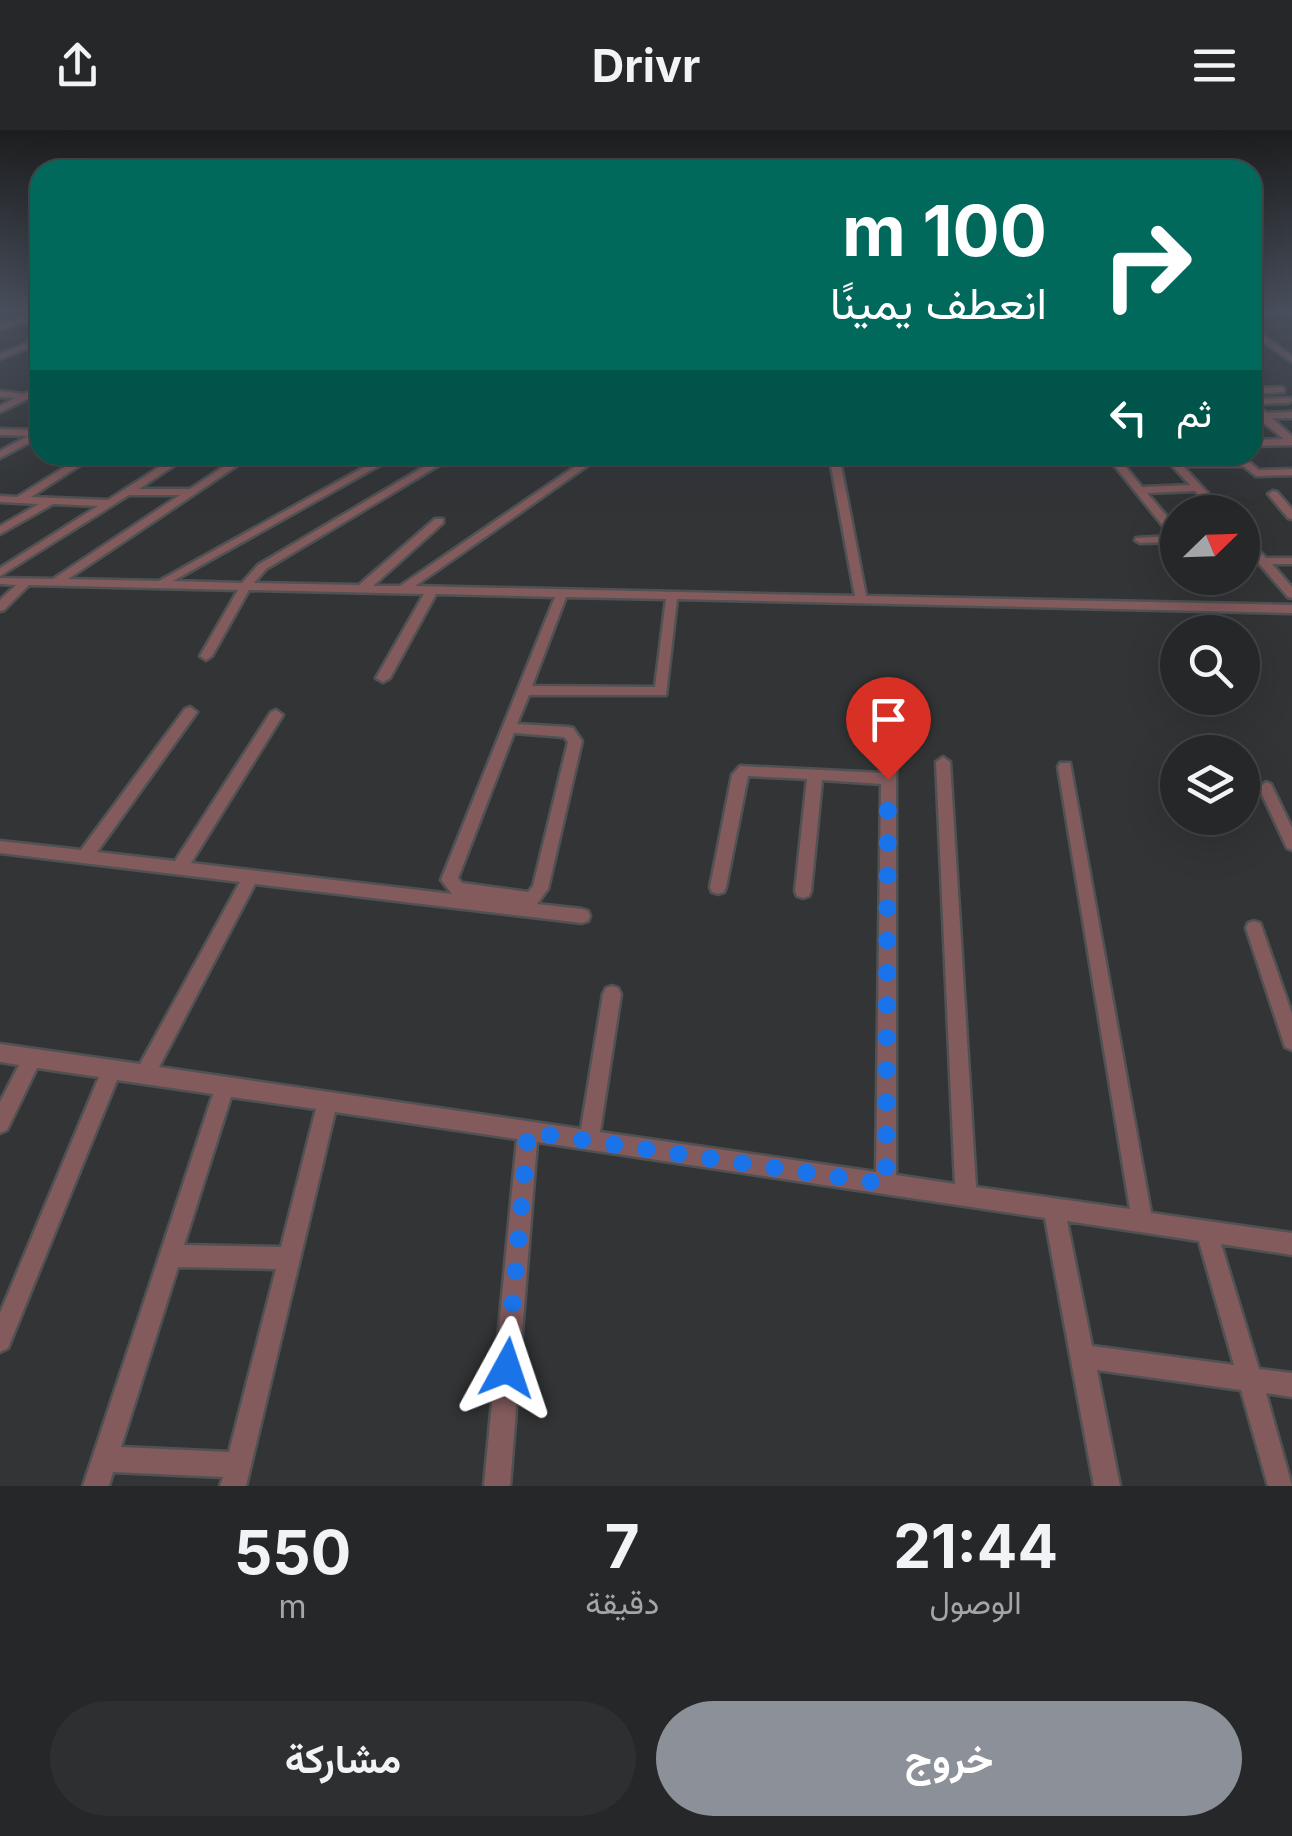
<!DOCTYPE html>
<html lang="ar">
<meta charset="utf-8">
<style>
:root{--surface:#262728;--page:#2e2f30;--text:#f1f3f6;--muted:#a4a5a8;--line:#424445;--accent:#8c9099}
body{margin:0;font-family:Inter,Vazirmatn,sans-serif;background:var(--page);color:var(--text);direction:rtl;height:100vh;display:flex;flex-direction:column;font-size:38px;white-space:nowrap}
*{box-sizing:border-box;margin:0}
p{font-size:32px;color:var(--muted)}
.icon{flex:none;width:55px;height:55px;fill:none;stroke:currentColor;stroke-width:2;stroke-linecap:round;stroke-linejoin:round}
.map{position:relative;height:1356px;overflow:hidden;direction:ltr}
.sheet{display:flex;flex-direction:column;background:var(--surface);flex:1}
.sheet>*{flex:none}
.hud{position:absolute;left:30px;top:30px;width:1232px;height:305px;border-radius:30px;box-shadow:0 10px 40px #0002,0 0 0 2px var(--line);direction:rtl;background:#00695c;color:#fff;overflow:hidden}
.needle{width:65px;rotate:67deg}
.buttons{position:absolute;left:1160px;top:365px;display:grid;gap:20px}
.buttons a{display:grid;place-items:center;width:100px;height:100px;border-radius:50%;background:var(--surface);box-shadow:0 10px 40px #0002,0 0 0 2px var(--line);font-size:50px}
.pin{position:absolute;display:grid;place-items:center;width:85px;height:85px;color:#fff;margin:-102px -42px;border-radius:50% 50% 50% 0;rotate:-45deg;box-shadow:0 0 10px #0007}
.pin .icon{rotate:45deg}
.me{position:absolute;width:110px;margin:-55px;rotate:5deg;stroke-linejoin:round;filter:drop-shadow(0 0 8px #0008)}
.turn{display:flex;align-items:center;gap:35px;height:210px;padding:0 50px;font-size:45px}
.turn .icon{width:130px;height:130px;stroke-width:2.5}
.turn b{display:block;font-size:70px;line-height:85px}
.then{display:flex;align-items:center;height:95px;padding:0 50px;background:#0003;gap:20px;font-size:38px}
.eta{display:flex;justify-content:space-evenly;align-items:center;height:170px;text-align:center}
.eta b{font-size:60px;font-weight:700;line-height:70px}
.action{display:flex;gap:20px;margin-top:auto;padding:20px 50px}
.action a{flex:1;height:115px;border-radius:60px;background:var(--accent);color:#fff;font-size:40px;font-weight:700;line-height:115px;text-align:center}
.action a+a{background:var(--page);color:var(--text)}
header{display:flex;justify-content:space-between;align-items:center;height:130px;padding:0 50px;background:var(--surface);font-size:45px;font-weight:700}
.map>svg:first-child{display:block}
</style>
<header><svg class="icon" aria-label="menu" viewBox="0 0 24 24"><path d="M4 6h16M4 12h16M4 18h16"/></svg>Drivr<svg class="icon" aria-label="share" viewBox="0 0 24 24"><path d="M12 15V3M7 8l5-5 5 5M5 13v7h14v-7"/></svg></header>
<div class="map">
<svg width="1292" height="1356" viewBox="0 0 1292 1356">
<rect width="100%" height="100%" fill="#323436"/>
<g fill="none" stroke-linecap="round" stroke-linejoin="round">
<!-- minor casing -->
<g stroke="#4f5153" stroke-width="5">
<path id="minor" d="M40,181V186L0,200V195Z
M1252,198L1292,226V232L1252,204Z
M37,209H40V214L0,229V224Z
M1252,236L1257,237L1258,239L1252,242Z
M40,257V263L0,282V276L15,268L0,267V261L24,264Z
M1281,257L1284,258V262L1252,264V258Z
M1291,268L1292,271L1288,273L1256,274L1266,283L1292,282V288H1272L1292,306V315L1252,316V310L1284,309C1270,297 1252,288 1252,269Z
M0,299L40,300V307L0,328V321L28,306L0,305Z
M84,325H96L31,367L108,370L178,325H190L139,359H190L241,325H253L68,449L159,451L386,325H398L173,451L242,453L258,435L444,325H456L266,439L254,453L359,455L435,389H443V393L373,456H400L592,325H603L415,456L855,466L829,325H839L866,466L1292,475V483L677,469L666,565H529L517,594L568,597L573,598L582,611L548,759L537,774L582,779L588,781L590,786L588,791L582,793L255,754L159,937L581,999L603,864L606,858L612,856L618,858L621,864L600,1002L876,1042L881,654L822,650L811,761L809,766L803,768L797,766L795,761L807,649L748,646L726,757L724,762L718,764L712,762L710,757L732,645L740,636L882,643V628L889,623L896,628V1045L955,1054L936,632L943,627L950,632L976,1057L1130,1079L1058,637L1060,633H1070L1151,1083L1292,1103V1125L1221,1114L1259,1239L1292,1243V1267L1266,1263L1292,1356H1268L1241,1260L1097,1240L1120,1356H1094L1045,1088L537,1012L510,1356H484L517,1009L335,982L246,1356H220L223,1347L113,1342L109,1356H83L213,964L117,950L8,1218L0,1222V1183L99,947L37,938L7,1000L0,1003V972L19,935L0,932V914L140,934L240,752L0,723V711L81,720L185,579L190,577L197,582L195,585L97,722L175,731L271,582L276,580L283,585L191,733L452,764L441,750L555,467L436,464L390,548L383,552L376,548L424,464L249,460L212,526L206,530L200,526L238,460L29,455L4,480L0,481V470L16,455L0,454V448L53,449L180,365H129L0,446V438L98,376L53,374L0,404V396L39,374L0,372V366L17,367ZM566,467L666,469L655,557L532,556ZM514,603L564,607L568,612L533,756L528,762L462,753L458,748ZM231,967L316,979L281,1117L184,1115ZM1067,1091L1199,1111L1234,1235L1092,1216ZM178,1137L276,1139L229,1322L121,1317Z
M1106,325H1116L1142,357L1190,355L1162,325H1172L1177,330H1238L1242,326L1259,340L1292,339V345L1256,346L1243,336H1183L1225,382H1215L1195,361L1147,363L1178,399V412L1140,413L1135,410L1136,408L1171,406Z
M1273,361L1277,362L1292,379V389L1288,388L1268,364Z
M1242,404L1266,428H1292V434H1272L1292,457V468L1288,467L1242,414Z
M1266,652L1271,654L1292,698V720L1287,718L1259,658Z
M1254,791L1260,793L1262,798L1292,884V920L1285,917L1283,911L1246,798L1248,793Z"/>
</g>
<!-- major casing -->
<g stroke="#4f5153" stroke-width="4">
<path id="major" d="M1252,179H1292V184L1252,185Z"/>
</g>
<!-- minor -->
<use href="#minor" fill="#835b5d" fill-rule="evenodd"/>
<!-- major -->
<use href="#major" fill="#d07f85" fill-rule="evenodd"/>
</g>
<!-- sky -->
<linearGradient id="sky" x2="0" y2="1"><stop stop-color="#1c1d1e"/><stop offset="0.49" stop-color="#49505d"/><stop offset="1" stop-color="#49505d" stop-opacity="0"/></linearGradient>
<rect width="1292" height="369" fill="url(#sky)"/>
<g fill="none" stroke-linecap="round" stroke-linejoin="round">
<!-- route -->
<path stroke="#1a73e8" stroke-width="18" stroke-dasharray="0 32.4" d="M507,1238L528,1002L886,1054L888,649"/>
</g>
</svg>
<div class="buttons">
<a><svg class="needle" viewBox="-14 -14 28 28"><path d="M0-13l5 13h-10z" fill="#e53935"/><path d="M0 13l5-13h-10z" fill="#a4a5a8"/></svg></a>
<a><svg class="icon" aria-label="search" viewBox="0 0 24 24"><circle cx="10" cy="10" r="6"/><path d="M15 15l6 6"/></svg></a>
<a><svg class="icon" aria-label="layers" viewBox="0 0 24 24"><path d="M12 4l9 5-9 5-9-5zM3 14l9 5 9-5"/></svg></a>
</div>
<div class="pin" style="left:888px;top:649px;background:#d93025"><svg class="icon" aria-label="arrive" viewBox="0 0 24 24"><path d="M6 21V4h12l-3 4 3 4H6"/></svg></div>
<svg class="me" style="left:507px;top:1238px" viewBox="-20 -20 40 40"><path d="M0-17L14 15 0 8-14 15z" fill="#1a73e8" stroke="#fff" stroke-width="4"/></svg>
<div class="hud">
<div class="turn"><svg class="icon" aria-label="right" viewBox="0 0 24 24"><path d="M7 20v-9h11M14 6l5 5-5 5"/></svg><div><b>100 m</b>انعطف يمينًا</div></div>
<div class="then">ثم<svg class="icon" aria-label="left" viewBox="0 0 24 24"><path d="M17 20v-9H6M10 6l-5 5 5 5"/></svg></div>
</div>
</div>
<section class="sheet">
<div class="eta">
<div><b>21:44</b><p>الوصول</p></div>
<div><b>7</b><p>دقيقة</p></div>
<div><b>550</b><p>m</p></div>
</div>
<div class="action"><a>خروج</a><a>مشاركة</a></div>
</section>
